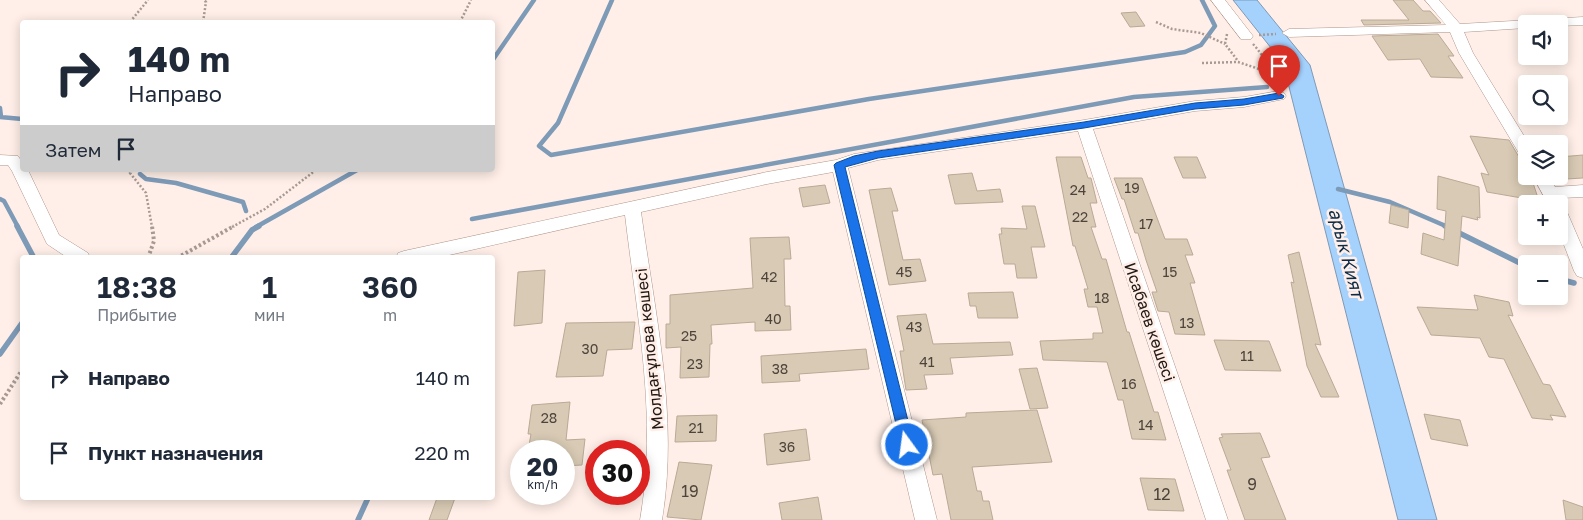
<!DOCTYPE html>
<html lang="ru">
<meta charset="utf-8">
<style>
:root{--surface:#fff;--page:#f6f6f7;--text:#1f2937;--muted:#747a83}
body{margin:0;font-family:"Golos Text",sans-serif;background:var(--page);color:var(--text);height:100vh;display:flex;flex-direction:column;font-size:19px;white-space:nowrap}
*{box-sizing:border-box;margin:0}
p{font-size:16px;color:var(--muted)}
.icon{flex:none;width:28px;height:28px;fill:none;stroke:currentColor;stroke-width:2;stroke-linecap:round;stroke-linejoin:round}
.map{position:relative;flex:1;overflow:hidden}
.panel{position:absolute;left:20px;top:255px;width:475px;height:245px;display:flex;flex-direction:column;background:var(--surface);border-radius:5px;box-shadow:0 2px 12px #0003}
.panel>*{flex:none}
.hud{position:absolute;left:20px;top:20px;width:475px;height:152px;border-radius:5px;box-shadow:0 2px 12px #0003;background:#fff;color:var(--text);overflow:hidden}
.tools{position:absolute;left:1518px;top:15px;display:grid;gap:10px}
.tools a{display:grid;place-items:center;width:50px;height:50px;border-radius:5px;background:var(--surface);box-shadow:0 2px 12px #0003;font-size:25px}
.speed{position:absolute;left:510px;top:440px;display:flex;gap:10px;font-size:25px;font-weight:700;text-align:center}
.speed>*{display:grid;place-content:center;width:65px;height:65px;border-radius:50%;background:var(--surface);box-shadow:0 2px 12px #0003;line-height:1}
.speed small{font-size:12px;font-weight:400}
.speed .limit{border:8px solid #d22;background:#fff;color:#111}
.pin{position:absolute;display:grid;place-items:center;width:42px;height:42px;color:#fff;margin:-51px -21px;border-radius:50% 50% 50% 0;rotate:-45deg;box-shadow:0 0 5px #0007}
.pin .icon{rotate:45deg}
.me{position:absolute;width:55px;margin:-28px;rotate:346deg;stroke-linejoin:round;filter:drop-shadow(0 0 4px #0008)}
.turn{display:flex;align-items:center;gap:18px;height:105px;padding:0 25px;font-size:22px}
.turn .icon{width:65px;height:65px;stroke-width:2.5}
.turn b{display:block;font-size:35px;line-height:42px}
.then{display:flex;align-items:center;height:48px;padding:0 25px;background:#0003;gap:10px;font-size:19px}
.eta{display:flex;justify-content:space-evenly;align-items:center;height:85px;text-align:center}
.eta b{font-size:30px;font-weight:600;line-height:35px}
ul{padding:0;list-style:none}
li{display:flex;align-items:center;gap:15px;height:75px;padding:0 25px}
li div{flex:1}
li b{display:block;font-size:19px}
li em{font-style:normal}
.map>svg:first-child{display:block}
</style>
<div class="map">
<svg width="1583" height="520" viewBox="0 0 1583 520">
<rect width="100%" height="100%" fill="#ffefe8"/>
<!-- water -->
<path fill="#a5d1fd" stroke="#7d9ab7" d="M1233,0H1257L1310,65L1437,520H1398L1283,63Z"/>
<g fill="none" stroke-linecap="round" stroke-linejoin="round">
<!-- stream-far1 -->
<path stroke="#7d9ab7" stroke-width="4.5" d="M612,0L558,123L539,146L551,155L869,99L1185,52L1201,45L1215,26L1202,0
M492,61L534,0
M0,108L1,117
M0,117L22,119
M140,174L146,179L176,183L243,202L246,211
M1338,189L1390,202L1448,227
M0,199L4,201L18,227
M472,219L1134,97L1267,87
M256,227L357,170"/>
<!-- stream -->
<path stroke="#7d9ab7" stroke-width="5.5" d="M17,226L34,258
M1445,226L1526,266
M231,258L252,230L259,226
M1559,279L1574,283
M0,354L22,323
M358,520L368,498"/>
</g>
<!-- building -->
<path fill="#d8cab4" stroke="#b8aa95" d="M1393,0H1413L1423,11H1430L1441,23L1364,25L1361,20H1409Z
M1136,12L1145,26L1130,27L1121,13Z
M1438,34L1454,56H1448L1463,78L1431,77L1420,59L1388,60L1372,36Z
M1470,136L1509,140L1526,169V176L1531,177L1539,201L1487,192L1481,173L1489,175Z
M1583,155V178L1566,179L1559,171V157Z
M1056,157H1081L1088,178H1091L1097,203H1090L1096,227H1091L1102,259H1106L1127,332H1129L1154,412H1158L1166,440L1132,439L1123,400H1118L1107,362L1043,360L1040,341L1093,339V333H1103L1097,307H1088L1084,289H1088L1075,246H1073Z
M1174,157H1197L1206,178H1183Z
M972,173L977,191L1000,189L1003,202L955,204L948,175Z
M1438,176L1479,187L1480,218L1477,217L1478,220L1462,216L1458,266L1421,254L1423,233L1444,240L1446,211L1437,209Z
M1114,178H1142L1165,239H1187L1193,255H1185L1195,283H1190L1205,335L1175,334L1169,312L1158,311L1152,292H1157L1146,260L1138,233H1135L1124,199H1122Z
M825,185L830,203L803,207L799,188Z
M891,188L898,211H892L903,260L920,259L926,281L889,285L869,190Z
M1391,205L1409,210L1408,228L1389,223Z
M1022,206H1035L1045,247H1031L1037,278H1017L1015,264H1004L999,234H1002L1001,228L1027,229Z
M789,237L791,259H784L785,306H790L791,330L755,331V322L711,325L712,344H710L709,377L680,378L681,347L666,348V324H670V295L753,288L750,238Z
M1299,252L1321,345L1315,344L1339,397H1321L1307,366L1291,282L1294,283L1288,255Z
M545,270L542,323L514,326L518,272Z
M1013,292L1018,318H978L976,306H970L968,293Z
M1474,295L1509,302L1513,316L1508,315L1543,384L1550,385L1566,417L1550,415L1553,420L1532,418L1504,359L1489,357L1480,338L1431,335L1417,307L1478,310Z
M926,314L933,344L1010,342L1013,355L950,358L953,374L924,375L927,389L906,390L900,351H904L897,316Z
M635,322L632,349L607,350L603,376L556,377L566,323Z
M1214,340L1269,341L1281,371L1225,370Z
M866,349L869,369L799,374L800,381L762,383L761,356Z
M1037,368L1048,408L1030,409L1019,369Z
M570,402L566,440L585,439L582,465L564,466V451H528L531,434H528L532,405Z
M1037,410L1052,462L972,467L977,491H981L983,501H989L993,520H951L942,474L933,475L922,420L966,417V413Z
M1424,414L1460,420L1468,446L1431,439Z
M717,415L716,441L675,442L677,416Z
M806,429L810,460L767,465L764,434Z
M1260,433L1270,457L1261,458L1286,520H1245L1227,470H1231L1219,438L1223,437L1221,434Z
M679,462L712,465L701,520L667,517Z
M1140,478L1175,479L1184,511L1148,510Z
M818,497L822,520H782L779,503Z
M437,498H455L447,520H429Z
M1563,500L1583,507V520H1566Z"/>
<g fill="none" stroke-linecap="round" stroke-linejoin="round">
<!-- minor casing -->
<g stroke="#ae968b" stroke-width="1">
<path id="minor" d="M1211,0H1225L1253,36L1251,39H1241Z
M1425,0H1439L1460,24L1583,17V25L1559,26V24H1526V28L1464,32L1473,53L1529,144H1526V156L1520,155L1459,53L1450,32L1289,37L1282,33L1289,29L1446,25Z
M1279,91L1284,93L1286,96L1284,99L1244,107L1195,111L1093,129L1228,520H1206L1078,131L878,160L848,168L937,520H915L833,172L767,184L641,212C655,314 679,417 662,520H640C658,418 637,317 625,215L436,258H396L398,253L404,251L767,172L836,160L854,154L1084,120L1195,101L1244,97Z
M0,155L18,156L22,162V170H28L59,235L88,253L90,258H68L47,244L12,171L8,165H0Z
M1533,176H1549L1555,187L1583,185V197L1561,198L1583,249V278L1577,276L1574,271L1559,232V204H1548Z"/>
</g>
<!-- path-far1 -->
<path stroke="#a79a94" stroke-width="2.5" stroke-dasharray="2 2" stroke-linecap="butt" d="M130,22L148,0
M203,22L206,2L204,0
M460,22L471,0
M1156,22L1172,29L1201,33L1225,44
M1227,34L1225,44L1238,61
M1259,35L1276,34
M1253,44C1265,57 1271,72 1282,85
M1202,63L1238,62L1271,73
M133,170L130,173L146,193L152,227
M232,227L265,209L316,170"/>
<!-- path -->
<path stroke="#a79a94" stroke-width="4" stroke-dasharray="2.5 2.5" stroke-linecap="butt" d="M148,258L154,241L152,226
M177,258L234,226
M0,404L22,370"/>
<!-- minor -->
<use href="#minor" fill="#fff" fill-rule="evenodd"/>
</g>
<!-- route -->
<path fill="#1a73e8" stroke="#114b97" d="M1279,93L1284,96L1283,98L1244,105L1195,109L1084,128L878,158L845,167L914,445L912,449L907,451L902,449L834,165L836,163L854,156L878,151L1084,122L1195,103L1244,99Z"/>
<g text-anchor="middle" stroke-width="5" stroke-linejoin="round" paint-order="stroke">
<!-- number labels -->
<g font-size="14" fill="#4f443c">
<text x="1132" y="193">19</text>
<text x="1078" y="195">24</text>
<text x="1080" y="222">22</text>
<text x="1146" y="229">17</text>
<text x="904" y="277">45</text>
<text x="1170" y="277">15</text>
<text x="769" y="282">42</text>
<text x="1102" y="303">18</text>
<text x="773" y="324">40</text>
<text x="1187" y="328">13</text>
<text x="914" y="332">43</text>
<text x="689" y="341">25</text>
<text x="590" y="354">30</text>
<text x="1247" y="361">11</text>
<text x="927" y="367">41</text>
<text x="695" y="369">23</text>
<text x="780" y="374">38</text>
<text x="1129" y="389">16</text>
<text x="549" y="423">28</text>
<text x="1146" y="430">14</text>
<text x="696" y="433">21</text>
<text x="787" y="452">36</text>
</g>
<!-- street labels -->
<g font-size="16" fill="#211814" stroke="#ffefe8">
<text transform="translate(1150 322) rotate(71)" y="6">Исабаев көшесі</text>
<text transform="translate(649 349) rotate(-96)" y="6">Молдағұлова көшесі</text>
</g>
<!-- near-number labels -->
<g font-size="16" fill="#4f443c">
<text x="1252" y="490">9</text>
<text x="690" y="497">19</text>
<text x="1162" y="500">12</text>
</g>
<!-- water labels -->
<g font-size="18" font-style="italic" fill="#0a2b47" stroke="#ffefe8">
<text transform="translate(1346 253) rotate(75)" y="6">арык Кият</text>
</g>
</g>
</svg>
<div class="tools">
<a><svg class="icon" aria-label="sound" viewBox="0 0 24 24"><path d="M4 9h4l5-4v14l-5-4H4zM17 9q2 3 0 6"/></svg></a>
<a><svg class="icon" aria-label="search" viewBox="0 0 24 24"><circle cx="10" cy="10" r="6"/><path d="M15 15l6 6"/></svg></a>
<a><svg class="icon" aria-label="layers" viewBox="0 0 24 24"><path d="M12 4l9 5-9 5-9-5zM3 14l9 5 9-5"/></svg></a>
<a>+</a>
<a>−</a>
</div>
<div class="speed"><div>20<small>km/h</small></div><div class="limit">30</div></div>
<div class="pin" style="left:1279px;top:96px;background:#d93025"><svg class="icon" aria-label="arrive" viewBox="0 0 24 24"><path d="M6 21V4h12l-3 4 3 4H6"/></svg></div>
<svg class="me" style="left:907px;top:445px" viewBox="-20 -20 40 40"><circle r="17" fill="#1a73e8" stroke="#fff" stroke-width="3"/><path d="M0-11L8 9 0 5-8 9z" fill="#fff"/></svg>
<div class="hud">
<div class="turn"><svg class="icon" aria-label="right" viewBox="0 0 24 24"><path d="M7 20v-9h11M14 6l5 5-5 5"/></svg><div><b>140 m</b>Направо</div></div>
<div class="then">Затем<svg class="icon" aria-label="arrive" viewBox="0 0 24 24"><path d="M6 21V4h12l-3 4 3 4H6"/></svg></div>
</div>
<section class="panel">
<div class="eta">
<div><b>18:38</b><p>Прибытие</p></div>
<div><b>1</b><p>мин</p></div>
<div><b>360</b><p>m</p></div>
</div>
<ul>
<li><svg class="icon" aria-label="right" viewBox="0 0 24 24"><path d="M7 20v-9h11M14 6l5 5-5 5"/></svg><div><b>Направо</b></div><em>140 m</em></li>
<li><svg class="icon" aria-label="arrive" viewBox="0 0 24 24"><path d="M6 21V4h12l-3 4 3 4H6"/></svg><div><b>Пункт назначения</b></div><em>220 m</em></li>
</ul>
</section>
</div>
